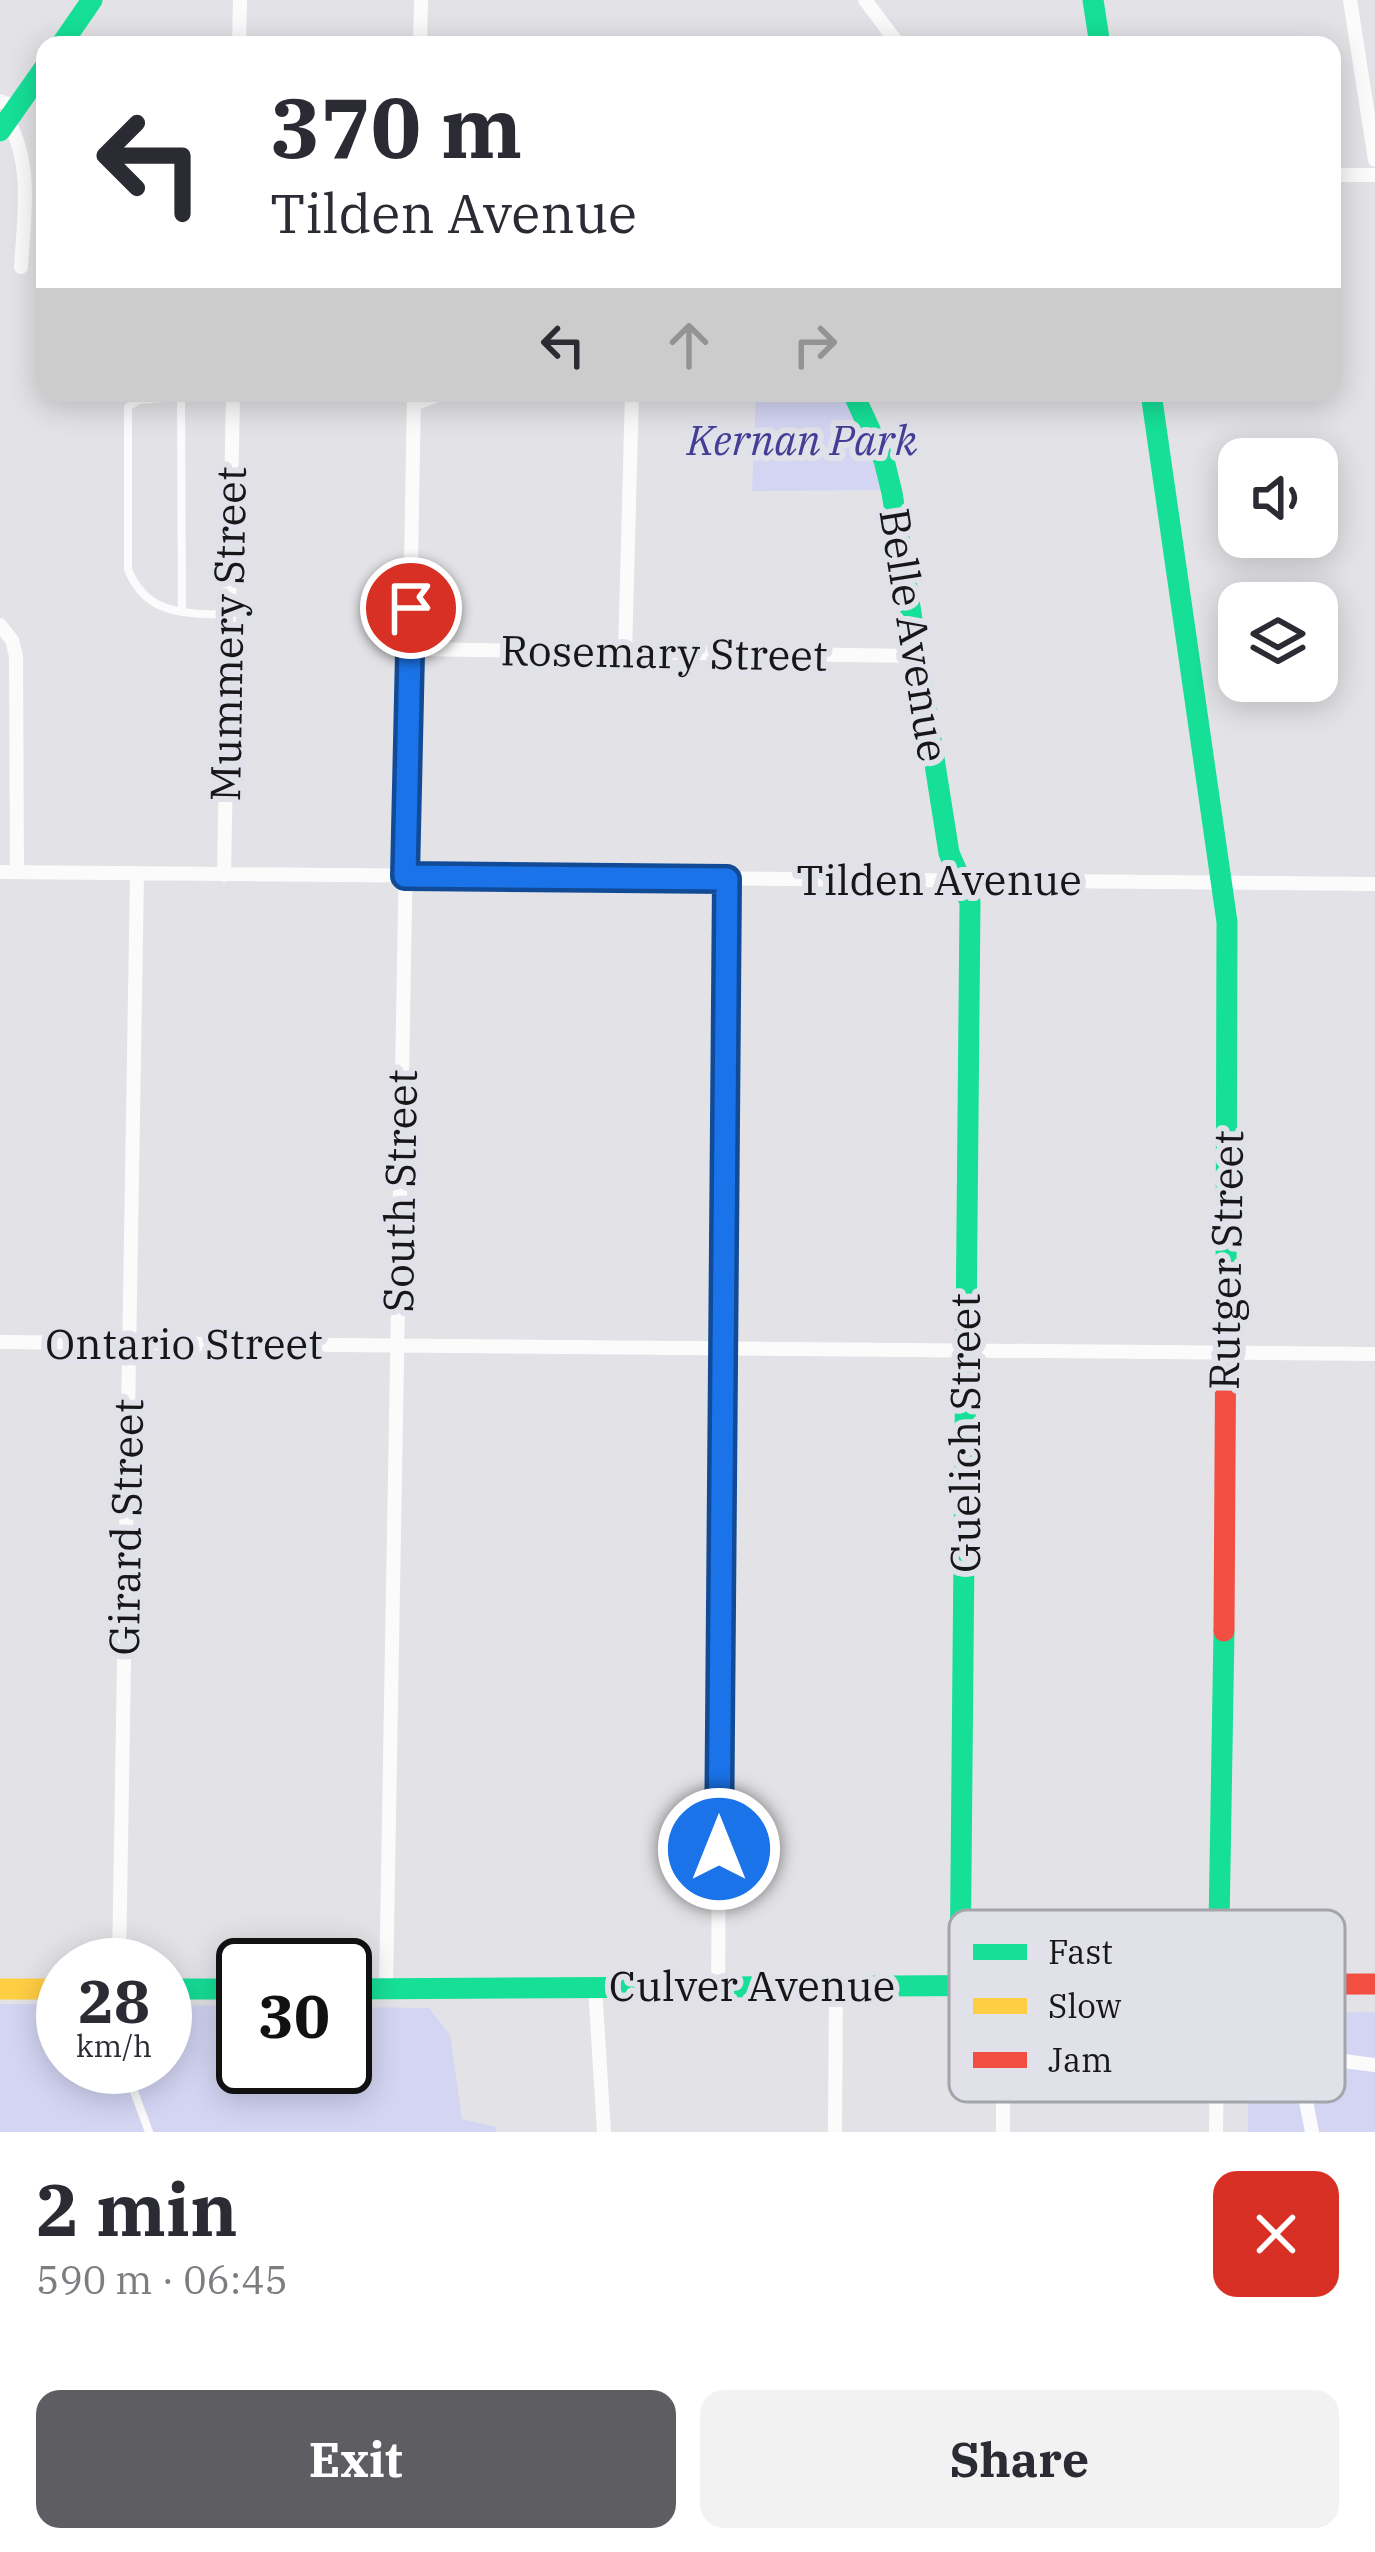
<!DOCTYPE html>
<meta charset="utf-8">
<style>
:root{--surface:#fff;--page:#f2f2f3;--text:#2b2b33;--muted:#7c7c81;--accent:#5e5e62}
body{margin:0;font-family:"IBM Plex Serif",serif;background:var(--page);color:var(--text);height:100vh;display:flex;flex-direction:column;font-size:45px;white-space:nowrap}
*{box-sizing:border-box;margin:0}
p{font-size:39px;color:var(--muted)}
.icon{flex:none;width:66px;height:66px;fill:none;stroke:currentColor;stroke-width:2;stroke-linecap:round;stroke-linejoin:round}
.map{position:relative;height:2132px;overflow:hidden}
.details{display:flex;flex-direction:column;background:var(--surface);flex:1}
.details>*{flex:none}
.guide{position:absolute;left:36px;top:36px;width:1305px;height:366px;border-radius:24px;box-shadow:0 6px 30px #0003;background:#fff;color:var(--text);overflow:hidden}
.tools{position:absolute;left:1218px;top:438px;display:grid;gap:24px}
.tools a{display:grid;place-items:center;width:120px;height:120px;border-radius:24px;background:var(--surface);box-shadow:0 6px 30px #0003;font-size:60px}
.speed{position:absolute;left:36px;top:1938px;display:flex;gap:24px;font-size:60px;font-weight:700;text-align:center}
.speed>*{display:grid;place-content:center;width:156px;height:156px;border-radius:50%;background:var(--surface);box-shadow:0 6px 30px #0003;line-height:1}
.speed small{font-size:30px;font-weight:400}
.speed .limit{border:6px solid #111;border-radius:18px;background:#fff;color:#111}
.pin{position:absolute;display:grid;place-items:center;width:102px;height:102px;color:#fff;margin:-51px;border:6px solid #fff;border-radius:50%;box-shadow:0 3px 12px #0007}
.me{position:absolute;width:132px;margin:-66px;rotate:0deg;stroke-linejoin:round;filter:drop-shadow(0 0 9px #0008)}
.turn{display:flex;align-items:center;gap:42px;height:252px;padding:0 36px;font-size:54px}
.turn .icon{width:156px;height:156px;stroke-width:2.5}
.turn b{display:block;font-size:84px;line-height:102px}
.lanes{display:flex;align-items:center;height:114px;padding:0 36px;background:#0003;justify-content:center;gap:60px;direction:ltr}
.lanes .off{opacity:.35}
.round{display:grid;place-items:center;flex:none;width:126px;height:126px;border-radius:24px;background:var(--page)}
.headline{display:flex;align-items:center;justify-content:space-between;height:204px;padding:0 36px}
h1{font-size:72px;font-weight:700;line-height:90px}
.cta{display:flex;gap:24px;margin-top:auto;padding:24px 36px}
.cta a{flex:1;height:138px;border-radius:24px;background:var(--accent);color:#fff;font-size:48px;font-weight:700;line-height:138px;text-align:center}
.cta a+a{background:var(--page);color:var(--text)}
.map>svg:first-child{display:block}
</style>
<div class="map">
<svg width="1375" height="2132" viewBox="0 0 1375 2132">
<rect width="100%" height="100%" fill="#e3e3e7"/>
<!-- green -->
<path fill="#d4d5f3" d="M756,393H844L873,453L880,490L752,491Z
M0,2004H63V2067H165V2005L243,2006V2067H345V2007L429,2008L450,2035L462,2119L496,2127V2132H0Z
M1375,2012V2132H1248L1247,2014Z"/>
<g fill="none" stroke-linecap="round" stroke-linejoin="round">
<!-- lane -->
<path stroke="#fbfbfb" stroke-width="8" d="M181,397L182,612
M229,615C185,613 146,616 128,569V407L139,400L230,393
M125,2067L149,2132"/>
<!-- street -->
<path stroke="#fbfbfb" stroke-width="14" d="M865,0L899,45
M1350,0L1375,160
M239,45L240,0
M420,45L421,0
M0,101L17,107
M8,120C33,166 24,216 21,267
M1332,175H1375
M414,404L443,393
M0,625L12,640L16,656L17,872
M410,649L918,656
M625,653L632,393
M0,872L1375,884
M224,875L233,393
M0,1342L1375,1354
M119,1965L137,874
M718,1985L727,879
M1003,1985V2132
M1218,1985L1297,2055L1312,2132
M595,1986L604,2132
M386,1988L414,393
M1297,2055L1375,2065
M835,2132L836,1985
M1216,2132L1218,1985"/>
<!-- fast -->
<path stroke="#16e098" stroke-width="21" d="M1093,0L1100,45
M61,45L92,0
M0,131L45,67
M853,393L884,460L892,493L949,853L970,902L960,1985
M1151,393L1227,922L1226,1301
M1218,1985L1224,1631
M165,1989H243
M345,1989L1076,1985"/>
<!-- slow -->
<path stroke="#ffcf43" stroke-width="21" d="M0,1989H63"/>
<!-- jam -->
<path stroke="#f24e42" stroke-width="21" d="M1224,1631L1226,1301
M1076,1985L1375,1984"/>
</g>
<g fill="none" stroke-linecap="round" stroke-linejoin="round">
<!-- route casing -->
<g stroke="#114b97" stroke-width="30">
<path id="route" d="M411,608L405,876L727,879L719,1849"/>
</g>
<!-- route -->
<use href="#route" stroke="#1a73e8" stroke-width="21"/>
</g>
<g text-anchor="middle" stroke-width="12" stroke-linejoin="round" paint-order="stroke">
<!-- park labels -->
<g font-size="42" font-style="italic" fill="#463d96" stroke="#e1e2e9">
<text x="802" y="455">Kernan Park</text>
</g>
<!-- street labels -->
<g font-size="42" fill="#17171a" stroke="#e1e2e9">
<text transform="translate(228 634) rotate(-89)" y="15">Mummery Street</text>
<text transform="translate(914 635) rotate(81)" y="15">Belle Avenue</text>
<text transform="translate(664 653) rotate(1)" y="15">Rosemary Street</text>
<text x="939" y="895">Tilden Avenue</text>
<text transform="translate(400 1191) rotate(-89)" y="15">South Street</text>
<text transform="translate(1226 1260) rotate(-89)" y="15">Rutger Street</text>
<text x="184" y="1359">Ontario Street</text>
<text transform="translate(965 1433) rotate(-90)" y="15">Guelich Street</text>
<text transform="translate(126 1527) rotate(-89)" y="15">Girard Street</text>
<text x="752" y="2001">Culver Avenue</text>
</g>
</g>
<!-- legend -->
<rect x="949" y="1910" width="396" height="192" rx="18" fill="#e1e2e9" stroke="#a4a5ab" stroke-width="3"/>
<rect x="973" y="1944" width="54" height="16" fill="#16e098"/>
<rect x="973" y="1998" width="54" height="16" fill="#ffcf43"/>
<rect x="973" y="2052" width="54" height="16" fill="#f24e42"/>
<g font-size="33" fill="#17171a">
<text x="1048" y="1964">Fast</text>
<text x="1048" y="2018">Slow</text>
<text x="1048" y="2072">Jam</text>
</g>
</svg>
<div class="tools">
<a><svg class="icon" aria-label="sound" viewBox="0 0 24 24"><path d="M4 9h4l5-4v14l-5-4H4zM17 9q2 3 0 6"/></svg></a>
<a><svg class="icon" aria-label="layers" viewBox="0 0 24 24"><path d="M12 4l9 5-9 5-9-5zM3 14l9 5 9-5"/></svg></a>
</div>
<div class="speed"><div>28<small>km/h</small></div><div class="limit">30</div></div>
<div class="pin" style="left:411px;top:608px;background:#d93025"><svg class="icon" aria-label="arrive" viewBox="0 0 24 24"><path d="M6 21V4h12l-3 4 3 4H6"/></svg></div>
<svg class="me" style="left:719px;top:1849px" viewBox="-20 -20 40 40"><circle r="17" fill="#1a73e8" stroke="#fff" stroke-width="3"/><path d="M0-11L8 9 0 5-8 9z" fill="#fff"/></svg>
<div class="guide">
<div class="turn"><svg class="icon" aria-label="left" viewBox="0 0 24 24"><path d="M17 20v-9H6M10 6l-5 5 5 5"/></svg><div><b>370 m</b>Tilden Avenue</div></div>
<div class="lanes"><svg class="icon" aria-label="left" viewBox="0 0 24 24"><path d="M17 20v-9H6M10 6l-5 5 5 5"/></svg><svg class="icon off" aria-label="ahead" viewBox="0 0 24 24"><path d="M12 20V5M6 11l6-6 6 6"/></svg><svg class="icon off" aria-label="right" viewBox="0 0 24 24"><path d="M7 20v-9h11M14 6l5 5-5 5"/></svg></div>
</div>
</div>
<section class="details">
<div class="headline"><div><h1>2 min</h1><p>590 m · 06:45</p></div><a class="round" style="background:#d93025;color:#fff"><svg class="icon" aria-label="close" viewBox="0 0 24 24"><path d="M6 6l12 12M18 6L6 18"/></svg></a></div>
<div class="cta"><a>Exit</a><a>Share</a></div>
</section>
